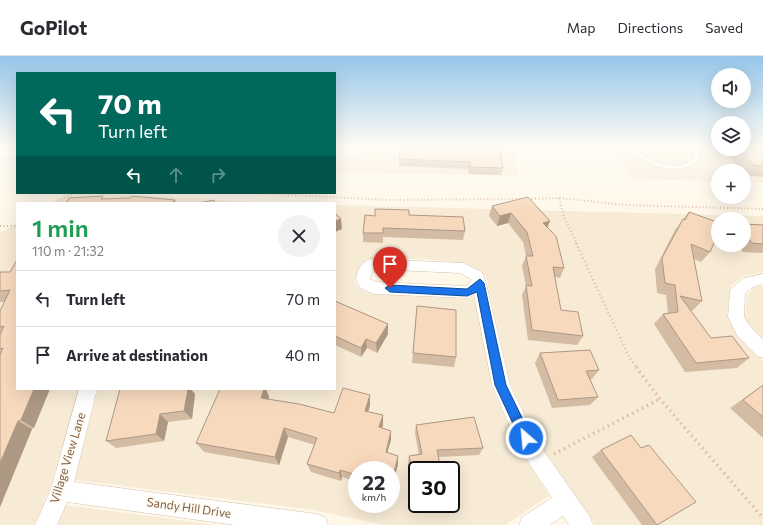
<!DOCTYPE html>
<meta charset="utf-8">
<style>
:root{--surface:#fff;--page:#f2f2f3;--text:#2b2b33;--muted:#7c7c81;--line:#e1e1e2}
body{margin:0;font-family:Commissioner,sans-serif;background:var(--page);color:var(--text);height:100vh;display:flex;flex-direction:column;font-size:15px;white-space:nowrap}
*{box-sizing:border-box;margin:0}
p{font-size:13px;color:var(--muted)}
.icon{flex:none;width:22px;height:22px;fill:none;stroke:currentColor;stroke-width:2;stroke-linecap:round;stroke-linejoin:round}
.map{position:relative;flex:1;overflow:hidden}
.side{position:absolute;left:16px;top:146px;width:320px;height:188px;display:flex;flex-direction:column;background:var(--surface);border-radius:0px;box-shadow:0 4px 16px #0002}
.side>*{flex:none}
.guide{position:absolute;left:16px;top:16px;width:320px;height:122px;border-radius:0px;box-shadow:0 4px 16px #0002;background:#00695c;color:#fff;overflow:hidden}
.controls{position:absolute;left:711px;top:12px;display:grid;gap:8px}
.controls a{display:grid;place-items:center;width:40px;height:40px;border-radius:50%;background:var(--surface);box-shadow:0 4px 16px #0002;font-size:20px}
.speed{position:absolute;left:348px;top:405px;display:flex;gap:8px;font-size:20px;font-weight:700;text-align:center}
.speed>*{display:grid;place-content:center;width:52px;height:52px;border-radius:50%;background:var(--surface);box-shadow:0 4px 16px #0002;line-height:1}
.speed small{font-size:10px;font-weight:400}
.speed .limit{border:2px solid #111;border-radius:6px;background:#fff;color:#111}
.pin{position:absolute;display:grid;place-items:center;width:34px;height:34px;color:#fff;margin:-41px -17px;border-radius:50% 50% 50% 0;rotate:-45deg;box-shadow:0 0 4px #0007}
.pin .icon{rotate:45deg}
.me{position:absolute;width:44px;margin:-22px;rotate:333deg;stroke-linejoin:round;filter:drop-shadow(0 0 3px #0008)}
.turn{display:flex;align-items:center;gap:14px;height:84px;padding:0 16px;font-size:18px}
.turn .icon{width:52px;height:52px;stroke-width:2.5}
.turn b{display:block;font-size:28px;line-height:34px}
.lanes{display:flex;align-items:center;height:38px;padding:0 16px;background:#0003;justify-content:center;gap:20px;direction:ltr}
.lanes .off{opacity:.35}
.round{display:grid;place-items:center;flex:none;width:42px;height:42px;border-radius:21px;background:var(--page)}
.head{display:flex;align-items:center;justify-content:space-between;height:68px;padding:0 16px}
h1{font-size:24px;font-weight:600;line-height:30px;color:#1e9e55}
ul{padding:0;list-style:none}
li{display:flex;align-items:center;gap:12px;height:56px;padding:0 16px;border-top:1px solid var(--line)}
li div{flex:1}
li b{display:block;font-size:15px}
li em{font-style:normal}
header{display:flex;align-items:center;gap:24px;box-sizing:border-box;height:56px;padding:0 20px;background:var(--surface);border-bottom:1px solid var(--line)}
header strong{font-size:19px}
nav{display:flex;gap:22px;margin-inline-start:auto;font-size:14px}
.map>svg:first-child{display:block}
</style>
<header>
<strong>GoPilot</strong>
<nav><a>Map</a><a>Directions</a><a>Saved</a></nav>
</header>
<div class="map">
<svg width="763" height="469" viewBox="0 0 763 469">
<rect width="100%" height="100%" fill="#fff8e9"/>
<!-- residential -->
<path fill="#f7ebd6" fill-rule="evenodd" d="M372,91H516L517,120L335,116V106L353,100Z
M613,91H718V93H744V91H763V126H744V115H718V125L631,123Z
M68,137H94L271,147H51Z
M335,149L763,160V216L743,220L731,230L727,257L737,277L763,305V469H596L547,400L528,367L510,327L486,220L477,213L466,207L422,203L373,202L366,205L360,211L355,225L358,231L363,235L371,238L467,243L475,241L492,332L511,375L530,410L549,440L505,469H385L313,454L75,424L98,333H335ZM718,163H744V189H718ZM357,414H391V448H357ZM417,414H451V448H417Z
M17,167V333H79L49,436L43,446H45L34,469H0V177Z
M763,230V286L751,273L745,263L747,239L755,231Z
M66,449L216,469H57Z"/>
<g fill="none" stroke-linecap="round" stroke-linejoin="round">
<!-- service casing -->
<g stroke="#d3c1ac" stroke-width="1">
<path id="service" d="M629,91C635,91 639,96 644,100C659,109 680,115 694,103V97L689,91H718V92H695L699,97V104C678,122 645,110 629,91Z"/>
</g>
<!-- minor casing -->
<g stroke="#d3c1ac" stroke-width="1">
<path id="minor" d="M357,91H370L355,100L335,105V99L347,96Z
M0,95H17V101H0Z
M371,203L463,207L482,216L486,227L510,329L527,364L546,398L590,461L593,469H569L563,460L550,469H519L522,461L552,442L532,412L513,378L492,329L474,239L467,242L374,238L360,232L356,223C358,213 361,206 371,203ZM374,213L460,217L471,223V226L466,230L376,226L370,223L372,216Z
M763,218V228L753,231L745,237L744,261L749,269L763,284V302L757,300L737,279L728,261L730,235L733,231L744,222Z
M79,333H97L74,426L317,458L325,461L328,469H235L67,446L57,469H35L51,433Z"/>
</g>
<!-- path-far2 -->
<path stroke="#ddbc9f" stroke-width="2" stroke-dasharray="1 2.5" stroke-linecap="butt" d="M253,137L388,144L523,143
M559,142L564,161L577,188
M528,143L559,142L626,149L763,153
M55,147L75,137
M0,170H17"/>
<!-- path-far1 -->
<path stroke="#ddbc9f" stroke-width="2.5" stroke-dasharray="1 3" stroke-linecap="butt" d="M576,187L629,301L637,312"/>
<!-- path -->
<path stroke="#ddbc9f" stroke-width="3.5" stroke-dasharray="1.5 4" stroke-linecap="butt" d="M636,311L660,343L763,462
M554,398L660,343"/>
<!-- service -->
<use href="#service" fill="#fff" fill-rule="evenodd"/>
<!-- minor -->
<use href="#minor" fill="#fff" fill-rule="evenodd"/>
</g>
<!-- wall -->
<path fill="#d4bba3" d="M400,91L503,95L501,102L503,112L501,119L469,118L468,113L399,110Z
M763,92V121L745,119L744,118V115H741L730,101L736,93Z
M492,150L548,171L564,212L560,222L555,221L561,254L583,280L577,289L528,284L522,239L526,230L522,210L526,200L523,186L508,167L497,170L489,160Z
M689,156L710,196L701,206L694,203L702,245L692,255H691L711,282L749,302L737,312L685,316L654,268L663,258L668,257L666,239L657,237L655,213L675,174Z
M409,159L465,175L463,184L383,181V187L363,186V177L375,160Z
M744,168L763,169V197L743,196L738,189H744Z
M0,216H10L34,372L32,373L0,451V255L4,246H0Z
M335,245L388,268V278L377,297L367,292L361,301L335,289Z
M417,250L456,301L454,311L412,307Z
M540,297L599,314L592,323L590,324L598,341L590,349L552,352L535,307Z
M763,329V382L730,352Z
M264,333H266L269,341V343L334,357L370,339V349L368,356L383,369L382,372L391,375V384L387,397L398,400V408L391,436V414H357V426L342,421L341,425L311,416L307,408L315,389L288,381L279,409L204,396L196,387Z
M195,338L192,363L168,366L164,385L116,392L106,385Z
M416,369L483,392L479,399L438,401L417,414V430H414L408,407L409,400L419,399L415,377Z
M601,394L657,469H642L592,401Z"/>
<!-- shaded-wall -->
<path fill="#ad9884" d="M175,144L176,147H172Z
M511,157L508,167L497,170L500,160Z
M341,163L342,173L335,176V165Z
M550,165L546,175L543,167Z
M388,268V278L377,297L376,287Z
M366,283L367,292L361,301V292Z
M34,333H50L34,372L21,364Z
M188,333H191L195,338L192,363L184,355Z
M264,333H266L269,341L266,351L261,342Z
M370,339V349L366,364L365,355Z
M160,358L168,366L164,385L156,378Z
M383,359V369L379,380V371Z
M18,365L32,373L0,451V407Z
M284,372L288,381L279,409L275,401Z
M391,375V384L385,404L386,396Z
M398,400V408L391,436V429Z
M340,414L342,421L341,425L339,417Z"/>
<!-- building -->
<path fill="#f7d9bd" stroke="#ad9884" d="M400,91H441V93L464,94V91H503V95H499L503,112L470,111V106L399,103Z
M744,91L763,92V110L753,109L740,93H744Z
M103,140L101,143L130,142L132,140L175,144L172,147H66L69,142Z
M528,141L550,165L543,167L556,180L564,212L553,211L561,254L578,256L583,280L532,274L526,229L532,230L526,200H533L527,176L511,157L500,160L492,150Z
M214,144L215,147H198Z
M375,153L409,154V159L463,161L465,175L383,172V177H363L365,159L375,160Z
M689,156L714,165L718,166V178L710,196L691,188L702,245L680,240L711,282L732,280L749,302L696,307L663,258L678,256L675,229L665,227L662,202L683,163L685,164Z
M335,157L341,163L335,165Z
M744,168L763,169V188L752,187L744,177Z
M17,204V333H34L21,364L18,365L0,407V299L3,292L0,293V279L4,270L0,271V255L10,234L0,235V216H10Z
M335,245L388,268L376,287L366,283L361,292L335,280Z
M417,250L456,254V301L413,297Z
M590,294L599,314L586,315L598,341L558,344L540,297Z
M763,329V361L743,344Z
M343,332L370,339L365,355L383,359L379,371L391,375L386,396L398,400L391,429V414H357V419L340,414L339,417L307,408L317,382L284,372L275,401L196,387L220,333H264L261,342L299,348L334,357Z
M120,333H188L184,355L160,358L156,378L106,385Z
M474,361L483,392L437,394L441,414H417V424H415L409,400L422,398L416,369Z
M631,379L641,392L649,389L696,446L657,469L601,394Z"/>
<!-- sky -->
<linearGradient id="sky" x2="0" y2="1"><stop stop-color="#95c6e9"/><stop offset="0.58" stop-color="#fffcf5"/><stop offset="1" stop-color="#fffcf5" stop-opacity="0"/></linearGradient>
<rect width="763" height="157" fill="url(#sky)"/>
<!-- route -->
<path fill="#1a73e8" stroke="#114b97" d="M480,223L484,227L506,329L532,382L530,387L526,388L522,387L495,329L477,236L467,240L390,236L385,232L390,229L467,233Z"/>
<g text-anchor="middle" stroke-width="3" stroke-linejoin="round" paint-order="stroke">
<!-- near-street labels -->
<g font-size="12" fill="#7d5f48" stroke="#fffbf1">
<text transform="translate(68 402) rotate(-73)" y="4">Village View Lane</text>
<text transform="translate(189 452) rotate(8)" y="4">Sandy Hill Drive</text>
</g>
</g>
</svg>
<div class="controls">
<a><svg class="icon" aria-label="sound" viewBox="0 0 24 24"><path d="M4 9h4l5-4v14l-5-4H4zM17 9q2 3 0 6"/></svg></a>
<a><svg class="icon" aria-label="layers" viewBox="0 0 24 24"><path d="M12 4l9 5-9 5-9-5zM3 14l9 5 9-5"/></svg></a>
<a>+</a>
<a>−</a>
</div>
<div class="speed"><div>22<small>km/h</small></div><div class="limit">30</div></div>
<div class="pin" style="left:390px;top:232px;background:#d93025"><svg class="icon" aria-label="arrive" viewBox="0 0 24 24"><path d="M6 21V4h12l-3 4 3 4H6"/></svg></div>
<svg class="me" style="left:526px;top:382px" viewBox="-20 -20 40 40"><circle r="17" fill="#1a73e8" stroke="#fff" stroke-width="3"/><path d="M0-11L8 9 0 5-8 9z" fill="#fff"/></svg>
<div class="guide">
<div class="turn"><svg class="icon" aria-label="left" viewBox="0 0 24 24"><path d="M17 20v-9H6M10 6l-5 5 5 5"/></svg><div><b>70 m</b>Turn left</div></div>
<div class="lanes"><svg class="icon" aria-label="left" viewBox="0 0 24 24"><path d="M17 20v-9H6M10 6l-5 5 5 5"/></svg><svg class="icon off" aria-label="ahead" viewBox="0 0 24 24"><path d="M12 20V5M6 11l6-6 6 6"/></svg><svg class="icon off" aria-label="right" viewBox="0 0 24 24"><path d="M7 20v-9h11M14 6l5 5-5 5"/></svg></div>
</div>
<section class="side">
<div class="head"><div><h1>1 min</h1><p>110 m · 21:32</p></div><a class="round"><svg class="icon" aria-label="close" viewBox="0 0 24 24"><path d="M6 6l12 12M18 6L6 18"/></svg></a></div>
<ul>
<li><svg class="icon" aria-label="left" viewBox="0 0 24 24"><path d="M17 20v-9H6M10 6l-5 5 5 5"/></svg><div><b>Turn left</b></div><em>70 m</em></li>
<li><svg class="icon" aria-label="arrive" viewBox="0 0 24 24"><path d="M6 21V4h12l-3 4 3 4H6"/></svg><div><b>Arrive at destination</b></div><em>40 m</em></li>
</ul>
</section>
</div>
